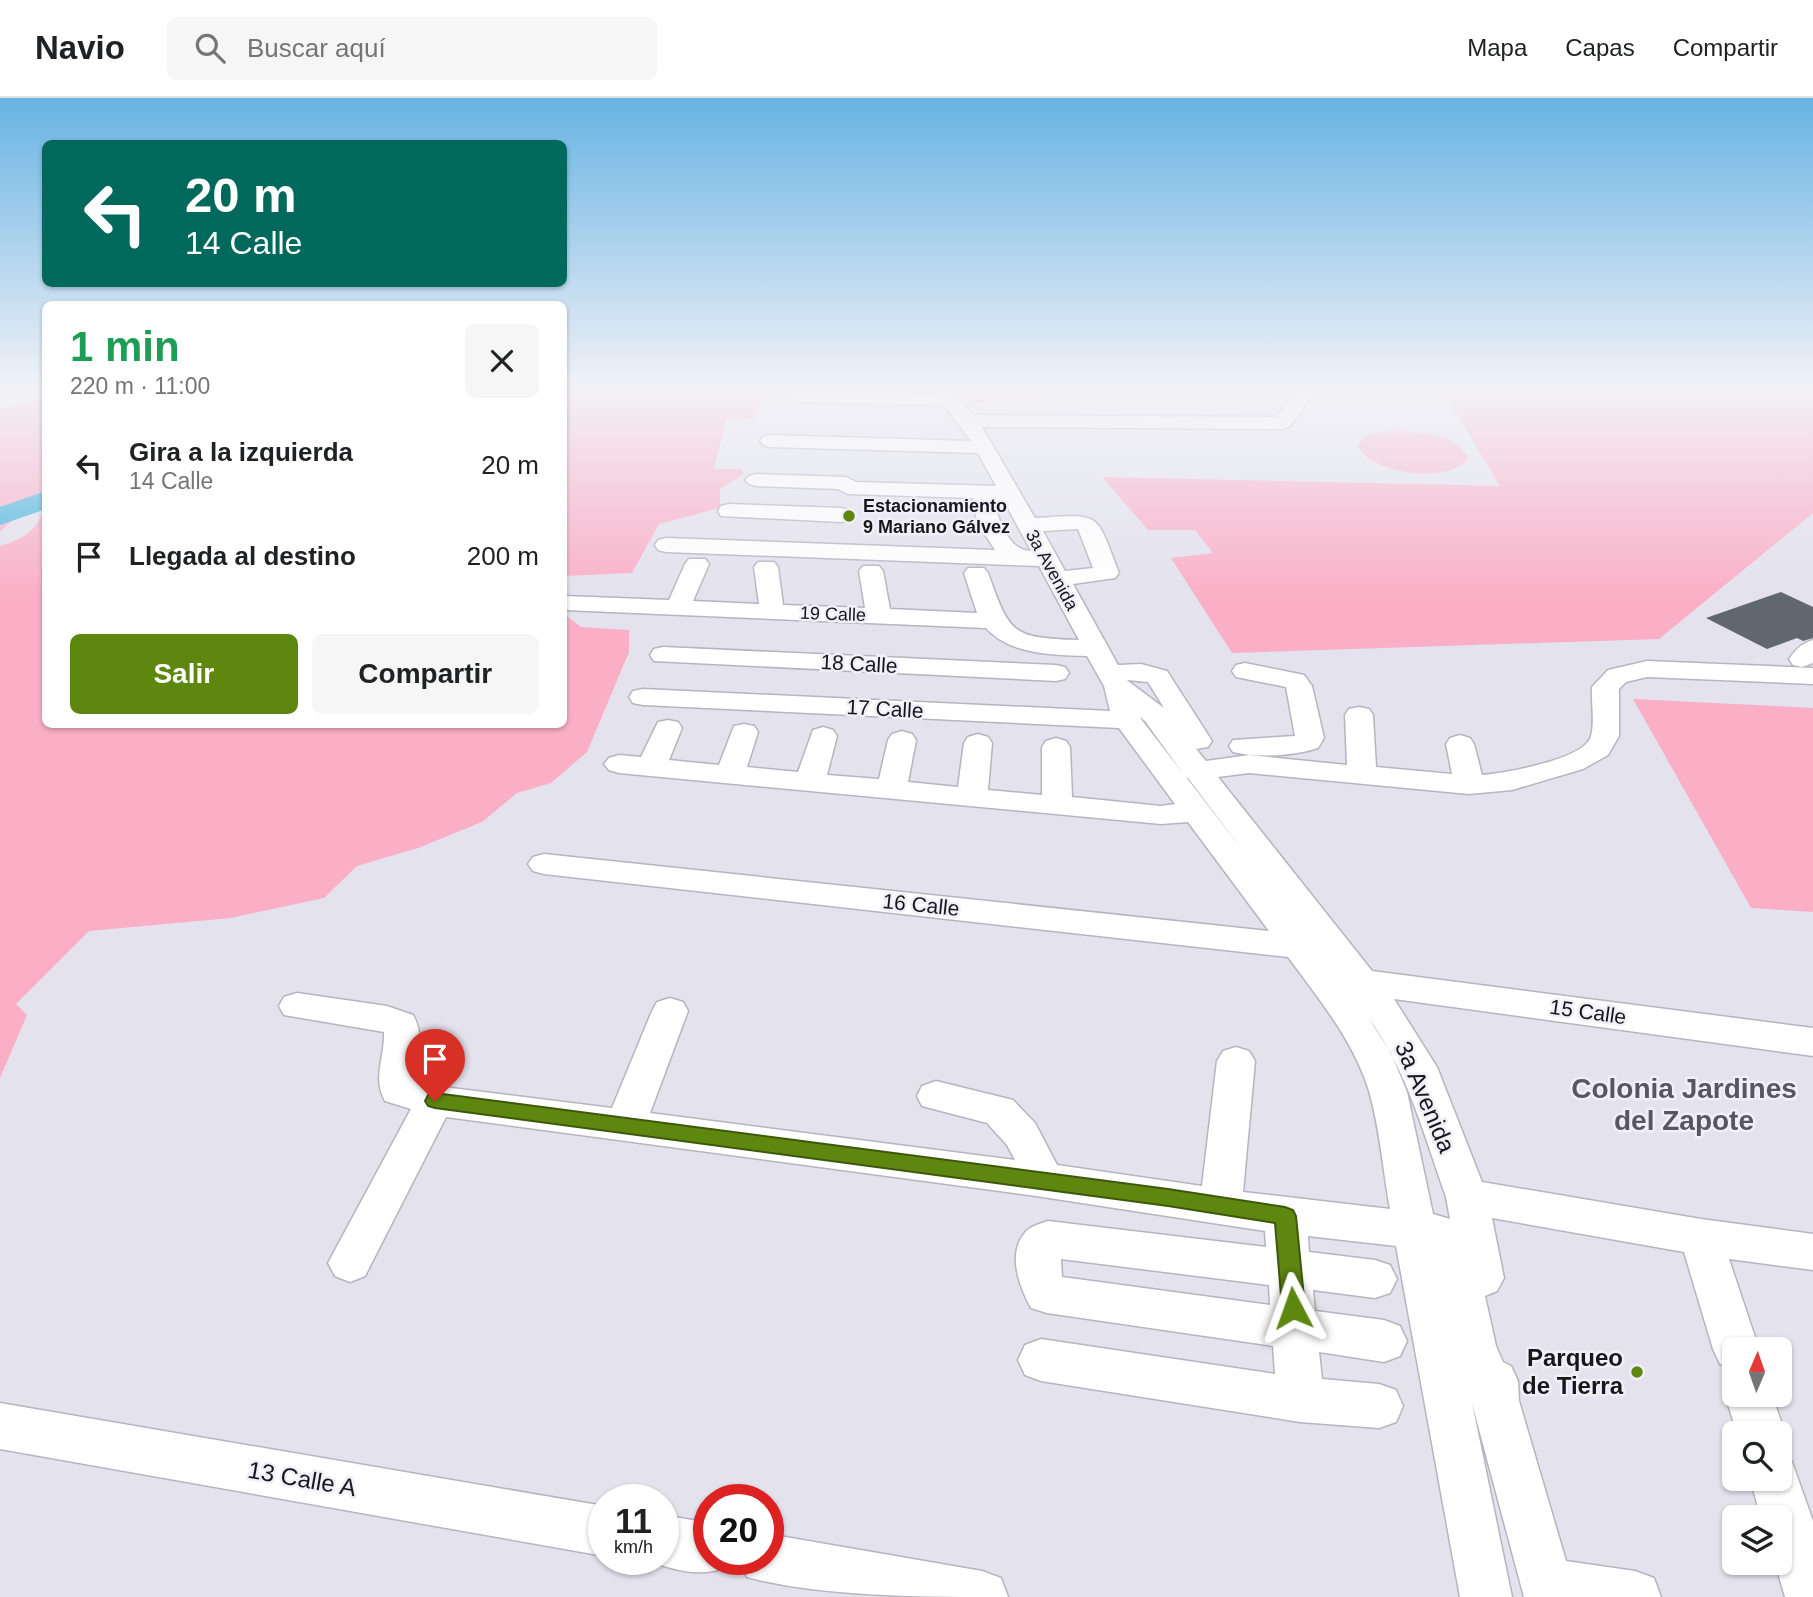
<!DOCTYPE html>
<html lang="es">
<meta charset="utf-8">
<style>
:root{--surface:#fff;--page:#f6f6f6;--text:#202124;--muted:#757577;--line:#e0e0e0;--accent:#5e8710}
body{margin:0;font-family:Arial,sans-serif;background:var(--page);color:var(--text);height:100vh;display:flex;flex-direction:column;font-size:26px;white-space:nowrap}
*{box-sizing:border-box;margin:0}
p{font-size:23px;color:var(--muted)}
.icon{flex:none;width:38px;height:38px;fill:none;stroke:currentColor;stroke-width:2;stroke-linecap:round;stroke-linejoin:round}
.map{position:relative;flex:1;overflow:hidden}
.panel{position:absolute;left:42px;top:203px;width:525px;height:427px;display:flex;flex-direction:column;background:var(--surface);border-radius:10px;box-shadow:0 2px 5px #0004}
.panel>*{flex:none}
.hud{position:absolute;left:42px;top:42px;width:525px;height:147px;border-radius:10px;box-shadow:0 2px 5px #0004;background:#00695c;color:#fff;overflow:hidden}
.needle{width:46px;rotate:2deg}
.buttons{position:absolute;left:1722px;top:1239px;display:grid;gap:14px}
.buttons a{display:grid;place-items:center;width:70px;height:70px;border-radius:10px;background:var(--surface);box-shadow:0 2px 5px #0004;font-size:35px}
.speed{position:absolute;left:588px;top:1386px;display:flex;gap:14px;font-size:35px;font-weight:700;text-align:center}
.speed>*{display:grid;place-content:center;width:91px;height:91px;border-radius:50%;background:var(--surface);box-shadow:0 2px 5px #0004;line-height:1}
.speed small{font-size:18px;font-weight:400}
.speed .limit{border:10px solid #d22;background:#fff;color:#111}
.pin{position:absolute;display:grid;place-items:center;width:60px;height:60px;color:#fff;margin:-72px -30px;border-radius:50% 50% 50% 0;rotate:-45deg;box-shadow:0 0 7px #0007}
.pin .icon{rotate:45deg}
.me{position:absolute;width:77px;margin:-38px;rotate:356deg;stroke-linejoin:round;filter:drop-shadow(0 0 5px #0008)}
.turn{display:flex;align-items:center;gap:24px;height:147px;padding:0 28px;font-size:32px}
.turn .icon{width:91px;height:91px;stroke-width:2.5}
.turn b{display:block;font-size:49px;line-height:60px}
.round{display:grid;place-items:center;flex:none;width:74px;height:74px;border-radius:10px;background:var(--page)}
.overview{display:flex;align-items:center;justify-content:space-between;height:119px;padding:0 28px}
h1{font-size:42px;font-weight:600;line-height:52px;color:#1e9e55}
.action{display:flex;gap:14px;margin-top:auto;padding:14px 28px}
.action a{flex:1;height:80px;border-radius:10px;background:var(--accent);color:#fff;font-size:28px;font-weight:600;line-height:80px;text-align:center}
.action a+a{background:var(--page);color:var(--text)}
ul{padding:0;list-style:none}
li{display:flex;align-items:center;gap:21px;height:91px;padding:0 28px}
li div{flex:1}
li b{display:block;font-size:26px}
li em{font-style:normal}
header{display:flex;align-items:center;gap:42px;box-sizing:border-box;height:98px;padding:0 35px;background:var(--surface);border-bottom:2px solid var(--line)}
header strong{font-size:33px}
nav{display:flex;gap:38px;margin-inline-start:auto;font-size:24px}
.search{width:490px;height:63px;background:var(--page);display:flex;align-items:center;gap:18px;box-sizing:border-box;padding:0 24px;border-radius:10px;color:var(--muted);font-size:26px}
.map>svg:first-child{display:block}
</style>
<header>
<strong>Navio</strong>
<div class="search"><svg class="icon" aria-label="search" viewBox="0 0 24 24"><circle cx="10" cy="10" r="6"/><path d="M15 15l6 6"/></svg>Buscar aquí</div>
<nav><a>Mapa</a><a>Capas</a><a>Compartir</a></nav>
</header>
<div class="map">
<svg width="1813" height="1499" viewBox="0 0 1813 1499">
<rect width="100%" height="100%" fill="#e3e2ed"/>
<!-- green -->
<path fill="#faafc7" d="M564,289H765L753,320L726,321L714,371H741L744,376L720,391V410L659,426L632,475L564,478Z
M960,289H1105L1103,292L971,306Z
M1460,289H1813V415L1659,541L1232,555L1171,460L1213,455L1195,432H1148L1102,379L1500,388L1443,293Z
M45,301V391L0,434V310Z
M1393,333C1417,333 1457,335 1468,360C1451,387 1370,376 1358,348C1363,334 1380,334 1393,333Z
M45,406L46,626H564V516L581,529L629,532V554L587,654L551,685L517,695L482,724L418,750L357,768L324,800L231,820L89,833L16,906L27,917L0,980V448C25,440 39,432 45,406Z
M1633,601L1813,610V814L1751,810Z"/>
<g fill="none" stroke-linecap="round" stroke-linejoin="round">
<!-- river -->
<path fill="#45b2db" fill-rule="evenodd" d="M46,393V411L0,427V409Z"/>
</g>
<!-- building -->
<path fill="#61676f" d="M1781,494L1813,509V540L1803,543L1797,540L1767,551L1706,520Z"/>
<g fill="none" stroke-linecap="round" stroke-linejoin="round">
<!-- minor casing -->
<g stroke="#b6b4bf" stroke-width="3">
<path id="minor" d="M930,289H949L973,317L1276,319L1300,289H1319L1289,329L1282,331L982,329L1035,420C1103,416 1095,413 1119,475L1115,480L1073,486L1118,567L1141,566L1167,573L1212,643L1208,649L1196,651L1206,663L1249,657L1347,667L1345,617L1349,611L1359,609L1369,611L1373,617L1376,669L1452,676L1446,646L1450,640L1460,637L1470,640L1474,646L1482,677C1503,675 1585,662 1591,638C1595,624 1591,604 1592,589L1608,572L1647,563L1813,570V586L1647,579L1626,584L1619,591V638L1608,657L1583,671L1512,692L1469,696L1249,675L1218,679L1372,873L1813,930V958L1394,901L1437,969L1482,1084L1701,1121L1813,1136V1172L1729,1161L1759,1251H1734V1271L1720,1266L1713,1251L1684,1154L1492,1120L1504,1180L1497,1193L1485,1198L1496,1248L1503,1264L1511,1268L1518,1283L1519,1303L1566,1463L1635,1473L1654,1480L1661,1499H1524L1472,1305L1512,1499H1460L1396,1148L1308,1138L1309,1154L1375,1162L1390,1167L1397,1181L1390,1195L1375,1200L1313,1192L1315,1213L1384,1222L1400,1228L1407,1243L1400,1258L1384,1264L1319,1254L1322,1281L1379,1286L1396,1292L1403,1308L1396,1324L1379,1330L1300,1324L1041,1283L1025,1277L1018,1262L1025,1247L1041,1241L1275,1276L1273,1248L1047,1215L1031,1210C1020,1190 1007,1157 1024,1136C1029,1128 1040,1126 1048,1123L1266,1149L1265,1133L1036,1098L446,1019L365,1178L350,1184L335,1178L328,1165L411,1011L385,1003C372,979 385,960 384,934L284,917L279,908L284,899L297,895L387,908L413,917C426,940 415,958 416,983L435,988L612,1010L652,913L657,904L670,900L683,904L688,913L650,1015L1015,1062L1007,1047L987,1025L922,1008L917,998L922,988L936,983L1013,1002L1035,1025L1057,1067L1202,1088L1217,963L1223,953L1236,949L1249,953L1255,963L1243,1094L1390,1111C1383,1073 1380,1031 1369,993C1354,943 1318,900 1288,859L544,776L533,773L528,766L533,759L544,756L1269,833L1188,724L1161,726L619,675L609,672L604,666L609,660L619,657L641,659L658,624L668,622L678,624L682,630L669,662L719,667L734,628L744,626L754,628L758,634L747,669L798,674L813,632L823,629L833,632L837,638L827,677L879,681L888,642L892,636L902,633L912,636L916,642L908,684L958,689L964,645L968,639L978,636L988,639L992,645L988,692L1042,697V649L1046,643L1056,640L1066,643L1070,649L1072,699L1161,708L1175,706L1119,630L643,607L633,605L629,599L633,593L643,591L1110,613L1104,588L1087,558C1054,557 1010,557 986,530L564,512V498L669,502L685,466L689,461H705L709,466L693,503L759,506L754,469L758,464H774L778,469L783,507L865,510L859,473L863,468H879L883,473L890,511L977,515L964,475L968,470H984L988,475C1010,536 1011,540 1079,542L1039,468L666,454L658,452L655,447L658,442L666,440L995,452L980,429L971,404L974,400L848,396L838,391L756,388L749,386L745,382L749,378L756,376L846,379L856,384L996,388L978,355L770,349L763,347L760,343L763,339L770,337L971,343L944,307L793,304L784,298L793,292L934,295ZM1005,405L1031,453C1009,453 1000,424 994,406ZM1078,431L1093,470L1065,473L1043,433ZM1127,582L1148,584L1164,610L1128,583ZM1140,619L1145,623L1184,677L1141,621ZM1186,679L1188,680L1244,754ZM1367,918C1407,971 1424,1037 1446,1099L1450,1121L1433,1116L1407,994L1391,955ZM1061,1161L1269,1187L1270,1207L1062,1179Z
M1040,289H1062L1053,295L1042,293Z
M729,406L841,410L849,412L852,417L849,422L841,424L721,418L718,413L721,408Z
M1813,542V565L1802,569L1793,567L1789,561C1795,552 1802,545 1813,542Z
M663,549L1056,567L1065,569L1069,575L1065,581L1056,583L654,563L650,557L654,551Z
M1245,565L1304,577L1312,588L1324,640L1318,650C1294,658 1257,660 1233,654L1229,648L1233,642L1295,638L1286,589L1236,579L1232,573L1236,567Z
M1732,1281L1734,1297H1772L1785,1335L1780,1347V1335H1737L1725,1297Z
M0,1305L604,1408V1458L0,1351Z
M1780,1359L1792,1364L1813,1423V1499H1785L1775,1465H1780V1419H1761L1750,1381H1780Z
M663,1417L709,1425V1461H730L727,1469C700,1480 672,1472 645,1461H663Z
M768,1436L982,1473L1001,1480L1008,1499C928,1499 821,1499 747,1479L739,1461H768Z"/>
</g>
<!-- minor -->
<use href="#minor" fill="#fff" fill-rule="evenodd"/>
</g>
<!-- sky -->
<linearGradient id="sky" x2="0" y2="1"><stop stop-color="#67b3e3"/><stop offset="0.58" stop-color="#f2f2f7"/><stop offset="1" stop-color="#f2f2f7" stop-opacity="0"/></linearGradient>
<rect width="1813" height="499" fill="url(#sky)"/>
<!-- route -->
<path fill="#5e8710" stroke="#3d580a" stroke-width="2" d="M435,995L1168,1091L1285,1109L1293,1112L1296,1118L1305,1210L1301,1217L1293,1220L1285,1217L1282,1210L1275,1125L1168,1108L435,1010L428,1008L425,1003L428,997Z"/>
<!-- markers -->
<g fill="#5e8710" stroke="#f0effa" stroke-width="2.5">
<circle cx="849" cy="418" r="7"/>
<circle cx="1637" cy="1274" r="7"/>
</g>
<g text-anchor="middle" stroke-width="5" stroke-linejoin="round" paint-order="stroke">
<!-- far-poi labels -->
<g font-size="18" font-weight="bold" fill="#17171a" stroke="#f0effa" text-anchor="start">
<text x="863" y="414">Estacionamiento<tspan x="863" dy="21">9 Mariano Gálvez</tspan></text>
</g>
<!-- far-street labels -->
<g font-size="18" fill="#17171a" stroke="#f0effa">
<text transform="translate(1052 472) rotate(61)" y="6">3a Avenida</text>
<text transform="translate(833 516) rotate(2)" y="6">19 Calle</text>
</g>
<!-- street labels -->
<g font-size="21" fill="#17171a" stroke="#f0effa">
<text transform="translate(859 566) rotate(3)" y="7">18 Calle</text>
<text transform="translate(885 611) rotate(3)" y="7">17 Calle</text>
<text transform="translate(921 807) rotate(6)" y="7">16 Calle</text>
<text transform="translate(1588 914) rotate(8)" y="7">15 Calle</text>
</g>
<!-- near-street labels -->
<g font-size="24" fill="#17171a" stroke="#f0effa">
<text transform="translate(1425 999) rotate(67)" y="8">3a Avenida</text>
<text transform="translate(302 1381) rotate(10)" y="8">13 Calle A</text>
</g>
<!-- near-poi labels -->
<g font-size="24" font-weight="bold" fill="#17171a" stroke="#f0effa" text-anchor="end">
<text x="1623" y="1268">Parqueo<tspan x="1623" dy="28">de Tierra</tspan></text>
</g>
<!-- near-neighbourhood labels -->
<g font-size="28" font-weight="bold" fill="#585660" stroke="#f0effa">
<text x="1684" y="1000">Colonia Jardines<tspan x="1684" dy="32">del Zapote</tspan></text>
</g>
</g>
</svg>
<div class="buttons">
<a><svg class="needle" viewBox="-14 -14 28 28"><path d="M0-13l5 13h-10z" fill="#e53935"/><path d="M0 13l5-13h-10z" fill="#757577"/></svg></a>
<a><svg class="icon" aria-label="search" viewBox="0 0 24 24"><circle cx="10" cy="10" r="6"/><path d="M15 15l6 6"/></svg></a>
<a><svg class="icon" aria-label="layers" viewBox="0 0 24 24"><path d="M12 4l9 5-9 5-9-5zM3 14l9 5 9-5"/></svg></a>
</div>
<div class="speed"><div>11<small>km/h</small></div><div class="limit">20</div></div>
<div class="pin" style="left:435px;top:1003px;background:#d93025"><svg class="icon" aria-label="arrive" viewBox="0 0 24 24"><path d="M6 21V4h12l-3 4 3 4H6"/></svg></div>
<svg class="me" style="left:1293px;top:1210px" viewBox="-20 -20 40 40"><path d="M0-17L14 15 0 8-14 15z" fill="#5e8710" stroke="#fff" stroke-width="4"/></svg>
<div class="hud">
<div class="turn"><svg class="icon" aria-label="left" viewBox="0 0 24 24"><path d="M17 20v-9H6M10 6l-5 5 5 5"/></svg><div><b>20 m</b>14 Calle</div></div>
</div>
<section class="panel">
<div class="overview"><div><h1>1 min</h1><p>220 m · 11:00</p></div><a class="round"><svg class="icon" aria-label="close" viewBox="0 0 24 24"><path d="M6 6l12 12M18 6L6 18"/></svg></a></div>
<ul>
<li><svg class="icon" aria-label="left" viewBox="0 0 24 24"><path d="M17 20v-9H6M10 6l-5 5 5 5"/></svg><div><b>Gira a la izquierda</b><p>14 Calle</p></div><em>20 m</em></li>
<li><svg class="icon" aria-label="arrive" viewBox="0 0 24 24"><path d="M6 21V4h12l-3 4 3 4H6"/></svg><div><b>Llegada al destino</b></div><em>200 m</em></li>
</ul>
<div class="action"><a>Salir</a><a>Compartir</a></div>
</section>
</div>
